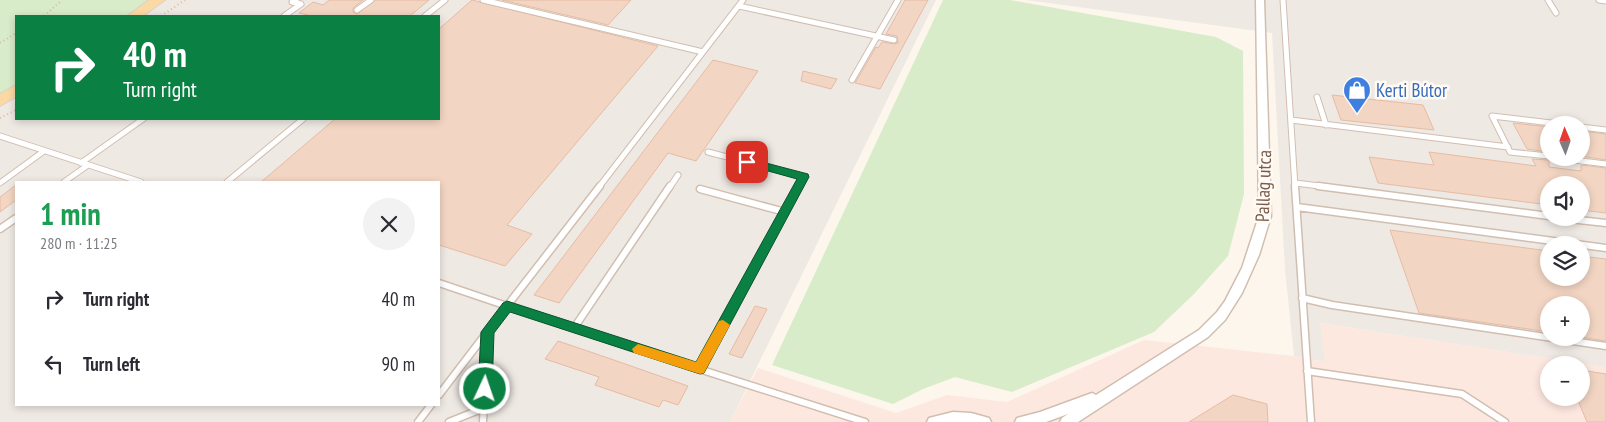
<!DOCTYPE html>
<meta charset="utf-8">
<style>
:root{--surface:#fff;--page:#f2f2f3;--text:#2b2b33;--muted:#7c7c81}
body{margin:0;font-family:"PT Sans Narrow",sans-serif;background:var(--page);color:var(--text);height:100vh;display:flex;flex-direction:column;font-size:19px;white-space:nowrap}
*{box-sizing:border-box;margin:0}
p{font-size:16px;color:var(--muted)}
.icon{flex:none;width:28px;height:28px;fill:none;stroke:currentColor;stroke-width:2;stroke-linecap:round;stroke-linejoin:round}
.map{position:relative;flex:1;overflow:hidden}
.panel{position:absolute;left:15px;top:181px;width:425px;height:225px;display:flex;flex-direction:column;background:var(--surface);border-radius:0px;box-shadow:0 2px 8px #0003}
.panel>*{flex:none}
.hud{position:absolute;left:15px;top:15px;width:425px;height:105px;border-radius:0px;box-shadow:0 2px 8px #0003;background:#0b8043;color:#fff;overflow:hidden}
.needle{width:32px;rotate:358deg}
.tools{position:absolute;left:1540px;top:116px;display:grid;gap:10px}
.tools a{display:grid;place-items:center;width:50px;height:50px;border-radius:50%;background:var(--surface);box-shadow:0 2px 8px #0003;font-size:25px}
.pin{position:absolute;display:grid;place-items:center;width:42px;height:42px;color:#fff;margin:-21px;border-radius:10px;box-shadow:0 2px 8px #0006}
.me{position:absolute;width:55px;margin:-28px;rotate:3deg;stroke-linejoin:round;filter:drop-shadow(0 0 4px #0008)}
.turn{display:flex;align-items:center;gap:18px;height:105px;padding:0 25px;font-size:22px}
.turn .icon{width:65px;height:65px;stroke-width:2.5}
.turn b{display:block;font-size:35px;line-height:42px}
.round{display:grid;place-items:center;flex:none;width:52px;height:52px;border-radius:26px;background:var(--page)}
.summary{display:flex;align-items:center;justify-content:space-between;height:85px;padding:0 25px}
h1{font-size:30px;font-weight:600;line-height:38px;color:#1e9e55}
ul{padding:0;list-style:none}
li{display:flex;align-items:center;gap:15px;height:65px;padding:0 25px}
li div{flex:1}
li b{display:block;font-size:19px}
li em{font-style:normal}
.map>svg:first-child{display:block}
</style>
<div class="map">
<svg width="1606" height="422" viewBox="0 0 1606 422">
<rect width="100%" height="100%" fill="#fdf6ec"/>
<!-- commercial -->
<path fill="#fde8e0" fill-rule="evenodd" d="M1319,323L1606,367V422H730L758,368L896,413L947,395L1007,402L1144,340L1294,356L1325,362ZM1549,365H1581V398H1549Z"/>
<!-- industrial -->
<path fill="#efe9e4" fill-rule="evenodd" d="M152,0H936L730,422H0V95L16,85V119H439V16H126ZM16,182H439V405H16Z
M1026,0H1606V367L1320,323L1325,362L1294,356L1285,270L1272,33ZM1549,125H1581V158H1549ZM1549,185H1581V218H1549ZM1549,245H1581V278H1549ZM1549,305H1581V338H1549Z"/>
<!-- green -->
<path fill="#d8ecc9" d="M0,0H152L126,16H16V85L0,95Z
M943,0H1010L1216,37L1243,51L1244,194L1228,256L1194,294L1154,332L1012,392L955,377L923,389L893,404L772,365Z"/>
<!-- building -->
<path fill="#f3d5c3" stroke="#e6bba3" d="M329,0H363L353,8V12L357,14L375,0H429L410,16H312L299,13L313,2L323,5Z
M472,0L658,46L507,225L532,234L505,266L439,245V182H261L335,119H439V29Z
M502,0H631L608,25Z
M905,0H928L880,89L855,83L876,47L878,48L882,42L894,44L898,43L897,36L886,34Z
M713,60L758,71L696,161L668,153L559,303L534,295Z
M803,71L837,79L831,89L801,81Z
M1332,95L1423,105L1434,130L1341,120Z
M1513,123L1549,127V152L1527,149Z
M1581,131L1606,134V160L1581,156Z
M1429,152L1536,166L1532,159L1549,160V167L1581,171V165L1606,168V213L1581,210V185H1549V205L1378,183L1369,157L1434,165Z
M16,185V200L0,212V197Z
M1390,230L1549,251V278H1581V256L1606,259V341L1581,337V305H1549V332L1419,313Z
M755,306L767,309L742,358L729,354Z
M558,341L611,359L688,386L678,405L663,400L659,407L595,385L599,377L545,359Z
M1581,370L1606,374V422H1587L1577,398H1581Z
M1233,395L1267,404L1268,422H1189Z"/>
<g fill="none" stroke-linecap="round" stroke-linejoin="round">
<!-- lane-far1 casing -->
<g stroke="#d1beb0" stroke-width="7">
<path id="lane-far1" d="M483,0L703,52
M1283,0L1295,187
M1548,0L1556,13
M1599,0L1606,1
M739,6L894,40
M357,10L371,0
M284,16L301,4L292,2L296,0
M425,16L445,0
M852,80L898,0
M1317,97L1326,125
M1291,120L1508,147
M1581,127L1606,130
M0,136L141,182
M708,152L804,177L798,187
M1549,156L1510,152L1492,116L1568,125
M1558,158L1606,164
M81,163L143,119
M64,182L88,165
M227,182L303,119
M0,183L44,151
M1295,183L1328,187
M599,187L743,0
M670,187L678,175"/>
</g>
<!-- lane casing -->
<g stroke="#d1beb0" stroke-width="9">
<path id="lane" d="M1295,186L1311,422
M1318,186L1549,216
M700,189L785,212
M1297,207L1606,248
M1561,218L1606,223
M0,229L16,218
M439,283L507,306L600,186
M1302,298L1332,305L1606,346
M574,328L670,186
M699,369L865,422
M1307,371L1462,394L1505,422
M439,395L507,306L699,369L799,186
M418,422L431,405
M449,422L484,408
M483,422L487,332"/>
</g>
<!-- street casing -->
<g stroke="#d1beb0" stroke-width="3">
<path id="street" d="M1256,0H1264L1271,216L1259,255L1242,293L1225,320L1208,337L1078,422H1060L1062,418L1068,414L1046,422H1015L1017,418L1040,412L1092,393L1096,395L1199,330L1217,312L1225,301L1242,268L1259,216Z
M953,412L971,413L989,418L991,422H927L929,418Z"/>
</g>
<!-- primary casing -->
<g stroke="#dad1cd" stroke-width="2">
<path id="primary" d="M149,0H165L143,16H127Z
M16,85V97L0,106V94Z"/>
</g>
<!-- path -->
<path stroke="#d9b8a5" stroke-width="2" stroke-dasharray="1 3" stroke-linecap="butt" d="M44,16L62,0
M161,16L185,0
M0,43L16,33
M0,118L16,110"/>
<!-- lane-far1 -->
<use href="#lane-far1" stroke="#fff" stroke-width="5"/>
<!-- lane -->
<use href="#lane" stroke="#fff" stroke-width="6"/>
<!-- street -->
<use href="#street" fill="#fff" fill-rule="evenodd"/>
<!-- primary -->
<use href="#primary" fill="#fbd9a5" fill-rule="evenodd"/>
</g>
<!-- route -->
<path fill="#0b8043" stroke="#07532c" d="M747,158L808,174L809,177L704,373L700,374L510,312L494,333L492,389L490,393H480L478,389L481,332L503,303L507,301L696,362L797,179L743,164V159Z"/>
<!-- slow -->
<path fill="#f59e0b" d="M723,320L730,325L704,373L700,374L634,353L632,349L638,344L696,362L719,321Z"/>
<!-- icons -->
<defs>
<g id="shop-pin" transform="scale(1.4375)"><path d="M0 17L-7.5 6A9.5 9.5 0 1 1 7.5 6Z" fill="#3f7fe0" stroke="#fffaf3"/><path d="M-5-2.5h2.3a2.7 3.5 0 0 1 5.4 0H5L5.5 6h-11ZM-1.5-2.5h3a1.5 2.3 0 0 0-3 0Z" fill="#fff"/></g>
</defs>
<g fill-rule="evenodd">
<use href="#shop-pin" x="1357" y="90"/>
</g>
<g text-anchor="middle" stroke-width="5" stroke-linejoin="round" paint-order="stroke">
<!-- shop labels -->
<g font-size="19" fill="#366cbe" stroke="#fffaf3" text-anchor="start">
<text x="1376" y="97">Kerti Bútor</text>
</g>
<!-- street labels -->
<g font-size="19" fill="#7a5c4d" stroke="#fffaf3">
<text transform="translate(1263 186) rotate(-88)" y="7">Pallag utca</text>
</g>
</g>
</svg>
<div class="tools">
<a><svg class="needle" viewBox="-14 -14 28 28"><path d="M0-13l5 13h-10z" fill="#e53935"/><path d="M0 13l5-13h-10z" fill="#7c7c81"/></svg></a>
<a><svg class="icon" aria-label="sound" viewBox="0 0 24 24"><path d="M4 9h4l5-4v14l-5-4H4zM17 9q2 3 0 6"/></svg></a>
<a><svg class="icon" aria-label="layers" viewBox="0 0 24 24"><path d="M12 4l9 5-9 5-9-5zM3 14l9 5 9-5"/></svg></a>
<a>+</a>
<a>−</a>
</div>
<div class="pin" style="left:747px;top:162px;background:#d93025"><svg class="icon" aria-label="arrive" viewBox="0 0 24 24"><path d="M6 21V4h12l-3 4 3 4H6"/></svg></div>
<svg class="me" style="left:485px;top:389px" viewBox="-20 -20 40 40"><circle r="17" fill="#0b8043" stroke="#fff" stroke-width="3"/><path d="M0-11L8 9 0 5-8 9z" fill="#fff"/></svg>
<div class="hud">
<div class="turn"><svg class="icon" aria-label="right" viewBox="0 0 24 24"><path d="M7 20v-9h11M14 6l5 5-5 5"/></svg><div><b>40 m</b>Turn right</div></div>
</div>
<section class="panel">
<div class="summary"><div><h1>1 min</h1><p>280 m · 11:25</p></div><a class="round"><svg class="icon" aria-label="close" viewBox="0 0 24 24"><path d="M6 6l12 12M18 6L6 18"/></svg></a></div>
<ul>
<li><svg class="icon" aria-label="right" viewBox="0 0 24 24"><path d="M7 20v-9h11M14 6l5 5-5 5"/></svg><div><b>Turn right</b></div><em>40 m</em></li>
<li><svg class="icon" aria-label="left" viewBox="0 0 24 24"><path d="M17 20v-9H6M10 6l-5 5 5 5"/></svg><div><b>Turn left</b></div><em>90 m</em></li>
</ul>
</section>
</div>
